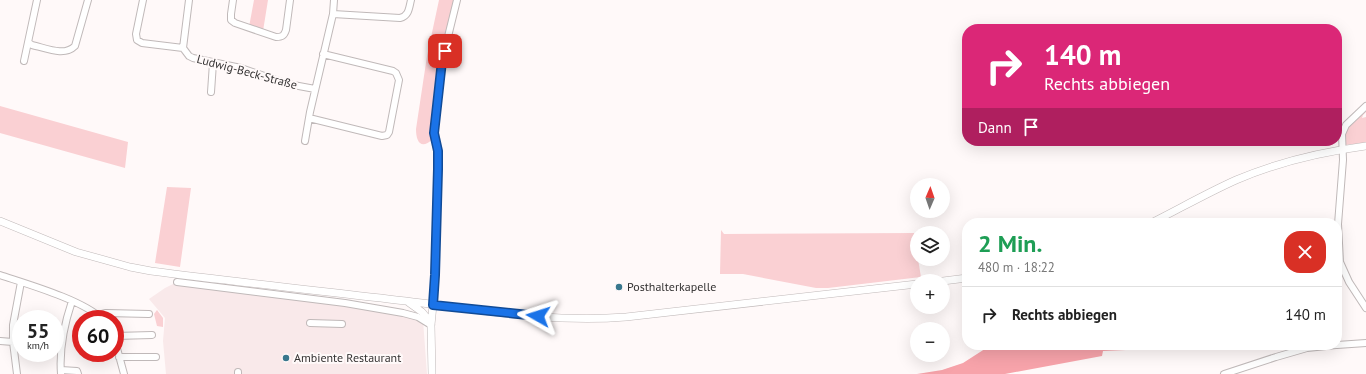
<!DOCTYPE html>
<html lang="de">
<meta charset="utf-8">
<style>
:root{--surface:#fff;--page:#f2f2f2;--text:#222;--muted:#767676;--line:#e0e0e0}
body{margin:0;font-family:"PT Sans",sans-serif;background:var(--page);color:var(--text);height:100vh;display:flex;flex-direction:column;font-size:15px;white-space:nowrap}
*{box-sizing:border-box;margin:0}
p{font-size:13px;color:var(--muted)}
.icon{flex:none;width:22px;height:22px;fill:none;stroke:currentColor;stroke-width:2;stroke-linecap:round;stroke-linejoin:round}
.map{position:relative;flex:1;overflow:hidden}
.side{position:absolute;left:962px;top:218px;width:380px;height:132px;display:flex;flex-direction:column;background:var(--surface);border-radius:16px;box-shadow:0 4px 16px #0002}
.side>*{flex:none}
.top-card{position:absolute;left:962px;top:24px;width:380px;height:122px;border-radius:16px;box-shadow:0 4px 16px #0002;background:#db2777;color:#fff;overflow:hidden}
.needle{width:26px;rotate:2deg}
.tools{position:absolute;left:910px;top:178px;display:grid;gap:8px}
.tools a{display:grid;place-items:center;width:40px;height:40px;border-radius:50%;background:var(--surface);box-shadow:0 4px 16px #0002;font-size:20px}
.speed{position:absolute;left:12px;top:310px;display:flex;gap:8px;font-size:20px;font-weight:700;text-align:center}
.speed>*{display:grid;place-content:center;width:52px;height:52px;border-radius:50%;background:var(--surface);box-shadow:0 4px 16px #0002;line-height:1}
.speed small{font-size:10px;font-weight:400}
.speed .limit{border:6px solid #d22;background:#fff;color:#111}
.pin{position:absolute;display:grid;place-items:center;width:34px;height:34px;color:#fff;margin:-17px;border-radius:8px;box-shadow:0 2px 6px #0006}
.me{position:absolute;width:44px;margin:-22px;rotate:276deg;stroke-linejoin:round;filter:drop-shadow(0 0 3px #0008)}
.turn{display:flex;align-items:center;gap:14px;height:84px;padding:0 16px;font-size:18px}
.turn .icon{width:52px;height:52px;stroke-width:2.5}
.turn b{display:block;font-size:28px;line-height:34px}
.then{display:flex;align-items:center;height:38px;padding:0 16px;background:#0003;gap:8px;font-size:15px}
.round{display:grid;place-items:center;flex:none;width:42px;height:42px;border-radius:16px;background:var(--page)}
.summary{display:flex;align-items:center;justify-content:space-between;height:68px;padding:0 16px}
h1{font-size:24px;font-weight:700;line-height:30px;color:#1e9e55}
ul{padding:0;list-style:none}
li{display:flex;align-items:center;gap:12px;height:56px;padding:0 16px;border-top:1px solid var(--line)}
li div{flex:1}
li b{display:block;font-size:15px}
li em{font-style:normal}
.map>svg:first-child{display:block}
</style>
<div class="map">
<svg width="1366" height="374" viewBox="0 0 1366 374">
<rect width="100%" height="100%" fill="#fff9f9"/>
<!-- built -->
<path fill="#f9e9ea" d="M177,282L345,303L423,320L427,374H166L163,341L165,318L149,299L165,288Z"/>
<!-- green -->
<path fill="#fad0d3" d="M254,0H268L263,31L249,27Z
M439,0H456L443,50L433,139C421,150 416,142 416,129L427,56Z
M0,106L128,142L125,168L0,133Z
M1366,108V112L1363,115L1362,118L1366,117V143L1344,145L1343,135L1346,129Z
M167,187L191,188L180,267L155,263Z
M721,230L724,234L914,233L917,259H918L921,277L828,288H816L743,274H720Z
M157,310L163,318V327L157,326L154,314Z"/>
<!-- forest -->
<path fill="#f7a3aa" d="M991,345H1141L1134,346L1126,350L1103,351L1102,356L1005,374H917L942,370L963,363Z"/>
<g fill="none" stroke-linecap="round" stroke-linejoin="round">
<!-- minor casing -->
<g stroke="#c0b9b9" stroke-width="8">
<path id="minor" d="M143,0L136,34L137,40L142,43L183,48
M189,0L183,48L189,56L193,58L241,68L288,84L315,89
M233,0L231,14V20L235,23L276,37C282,37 284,36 286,30L290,0
M333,14L400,18C409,16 409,8 411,0
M29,43L32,45C46,48 64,57 75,46L88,0
M24,61L37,0
M211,92L213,63
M1366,106L1346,125L1342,134L1343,160L1338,224L1340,262L1349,282L1366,308
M309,118L382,136L387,135L389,132L399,80L396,73L393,71L323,54
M305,141L310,112L333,14L334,0
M0,275C27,284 83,300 102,319
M177,282L345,303L403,313L418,317L431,325
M433,305L435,275L438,169V151L434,133L442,61L457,0
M98,315L106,313L149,314
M310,323L342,324
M115,336L152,335
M0,341L13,342
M115,341L124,374
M1337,345L1366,343
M119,357H156
M61,370L77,371L78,374
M238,372V374
M17,374L13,342V325L21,282
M61,374C59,349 64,325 72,301
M1224,374L1276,357L1307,348L1336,345"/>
</g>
<!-- major casing -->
<g stroke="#c0b9b9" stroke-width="8">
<path id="major" d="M0,221L76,252L130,267L151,271C236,282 321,291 406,301C479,310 552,323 626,317L917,284
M1151,223C1179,209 1207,193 1236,180C1278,162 1321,152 1366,146
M943,281L967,278
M408,302L422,312L431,323
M432,374L431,325L433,305"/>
</g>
<!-- minor -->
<use href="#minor" stroke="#fff" stroke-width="6"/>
<!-- major -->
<use href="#major" stroke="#fff" stroke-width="7"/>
</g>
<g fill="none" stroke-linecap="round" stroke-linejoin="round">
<!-- route casing -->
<g stroke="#114b97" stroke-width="10">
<path id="route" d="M445,51L442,61L434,133L438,151V169L435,275L433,305L538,316"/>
</g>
<!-- route -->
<use href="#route" stroke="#1a73e8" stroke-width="7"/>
</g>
<!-- markers -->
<g fill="#39778d" stroke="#fff9f9" stroke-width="1.5">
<circle cx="619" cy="287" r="4"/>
<circle cx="286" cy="358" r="4"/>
</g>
<g text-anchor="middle" stroke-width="4" stroke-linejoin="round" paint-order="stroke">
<!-- street labels -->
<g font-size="12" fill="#343232" stroke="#fff9f9">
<text transform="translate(247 72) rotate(15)" y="4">Ludwig-Beck-Straße</text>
</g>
<!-- poi labels -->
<g font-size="12" fill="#343232" stroke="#fff9f9" text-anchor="start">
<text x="627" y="291">Posthalterkapelle</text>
<text x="294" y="362">Ambiente Restaurant</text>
</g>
</g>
</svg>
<div class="tools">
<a><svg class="needle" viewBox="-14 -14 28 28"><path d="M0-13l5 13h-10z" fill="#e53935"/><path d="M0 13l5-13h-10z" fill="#767676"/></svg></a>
<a><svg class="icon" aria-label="layers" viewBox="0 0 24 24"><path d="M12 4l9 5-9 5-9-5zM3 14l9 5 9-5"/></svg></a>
<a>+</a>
<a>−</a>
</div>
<div class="speed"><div>55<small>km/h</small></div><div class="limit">60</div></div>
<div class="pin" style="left:445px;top:51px;background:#d93025"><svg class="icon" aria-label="arrive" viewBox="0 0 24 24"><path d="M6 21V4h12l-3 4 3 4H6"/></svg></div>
<svg class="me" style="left:538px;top:316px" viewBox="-20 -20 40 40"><path d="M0-17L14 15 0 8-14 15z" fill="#1a73e8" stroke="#fff" stroke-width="4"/></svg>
<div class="top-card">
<div class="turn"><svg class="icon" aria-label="right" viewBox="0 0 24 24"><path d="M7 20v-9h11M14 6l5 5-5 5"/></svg><div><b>140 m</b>Rechts abbiegen</div></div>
<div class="then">Dann<svg class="icon" aria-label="arrive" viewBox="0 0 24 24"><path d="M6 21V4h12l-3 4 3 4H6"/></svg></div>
</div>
<section class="side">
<div class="summary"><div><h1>2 Min.</h1><p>480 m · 18:22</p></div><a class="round" style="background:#d93025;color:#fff"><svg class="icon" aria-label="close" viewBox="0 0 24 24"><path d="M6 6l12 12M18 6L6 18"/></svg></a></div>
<ul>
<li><svg class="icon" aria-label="right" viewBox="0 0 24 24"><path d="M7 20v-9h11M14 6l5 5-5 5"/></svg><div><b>Rechts abbiegen</b></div><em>140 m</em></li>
</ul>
</section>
</div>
